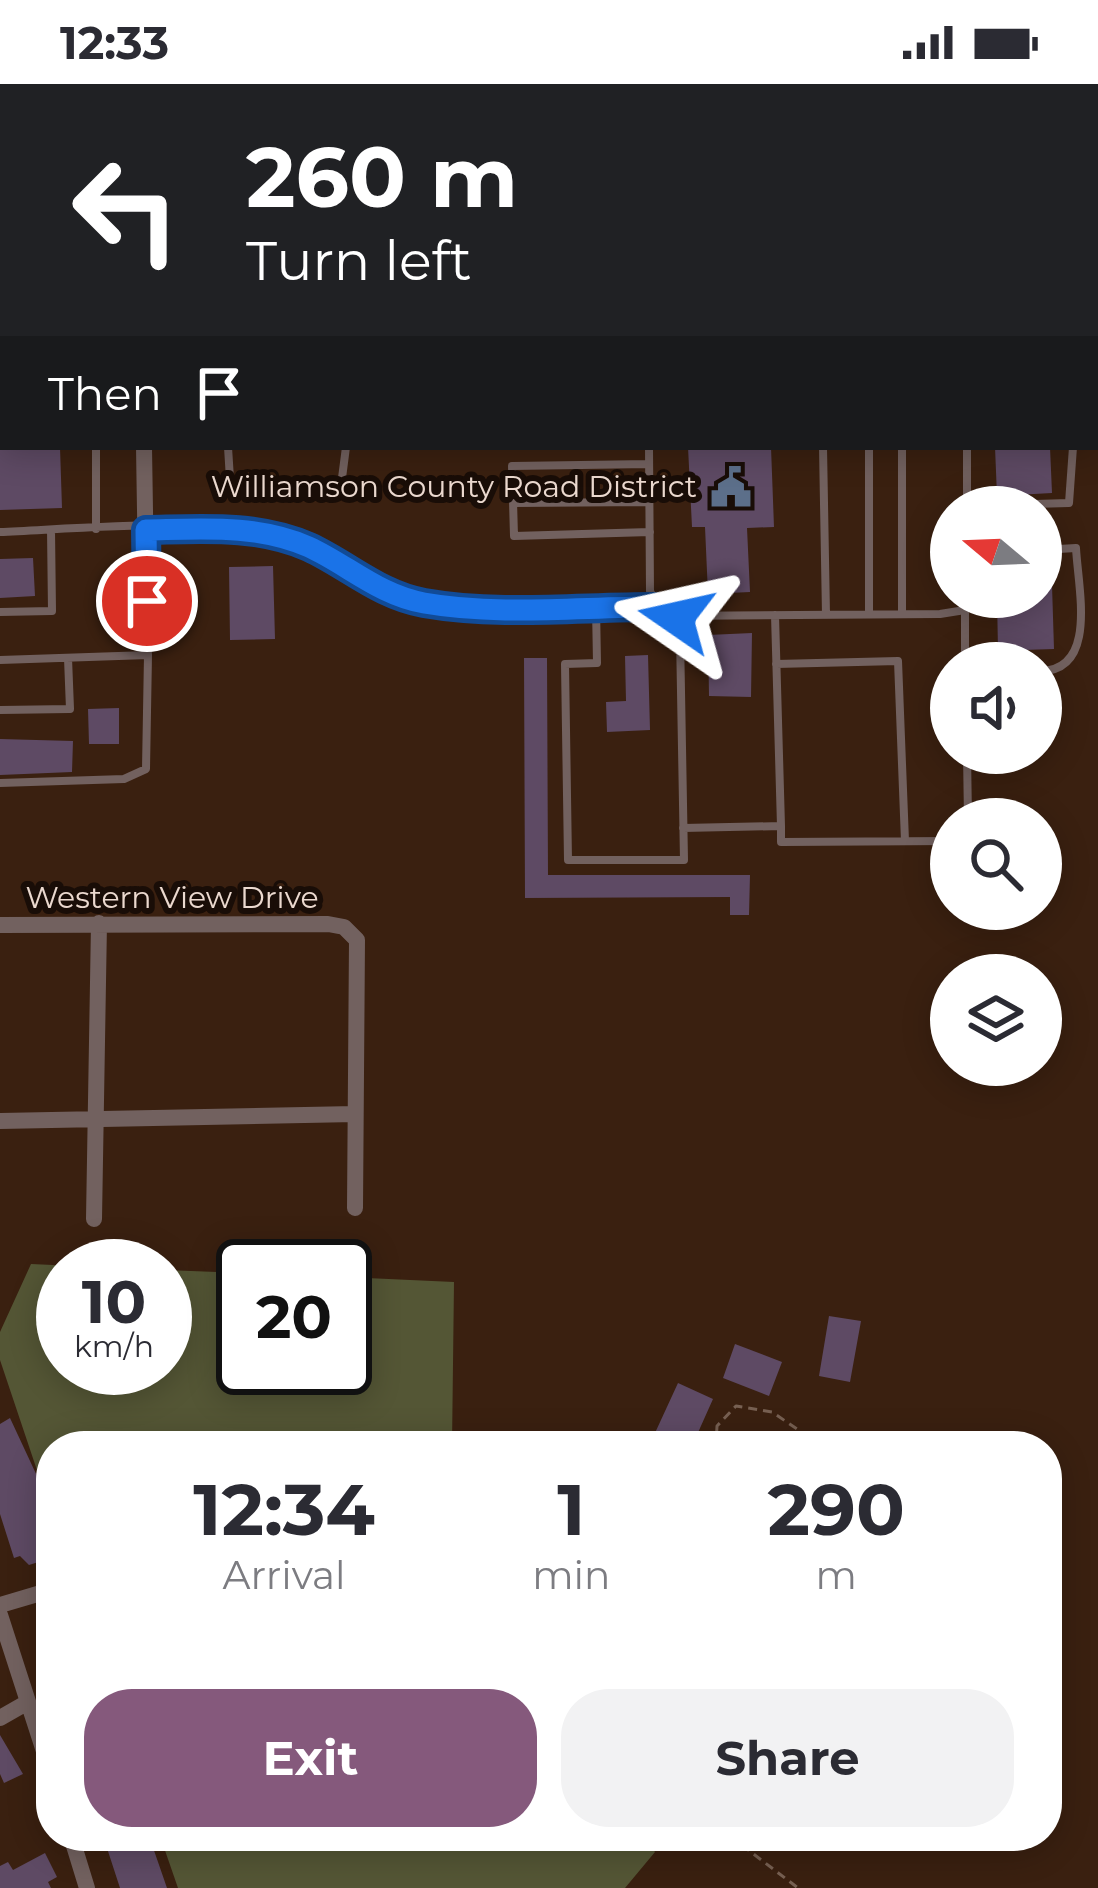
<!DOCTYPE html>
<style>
:root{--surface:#fff;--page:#f2f2f3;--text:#2b2b33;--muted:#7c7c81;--accent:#85597c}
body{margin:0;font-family:Montserrat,sans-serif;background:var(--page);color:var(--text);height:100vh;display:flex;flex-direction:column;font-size:45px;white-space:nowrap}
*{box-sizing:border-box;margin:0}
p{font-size:39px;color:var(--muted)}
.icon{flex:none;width:66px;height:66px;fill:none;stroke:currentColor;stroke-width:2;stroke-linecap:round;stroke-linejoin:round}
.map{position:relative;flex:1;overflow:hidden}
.panel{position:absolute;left:36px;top:1347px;width:1026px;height:420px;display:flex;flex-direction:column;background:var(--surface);border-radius:48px;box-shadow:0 6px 30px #0003}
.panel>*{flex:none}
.banner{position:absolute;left:0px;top:0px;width:1098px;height:366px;box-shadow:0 6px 30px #0003;background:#202124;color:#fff;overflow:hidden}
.needle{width:78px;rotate:289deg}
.fabs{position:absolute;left:930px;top:402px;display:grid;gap:24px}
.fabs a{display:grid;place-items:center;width:132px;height:132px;border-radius:50%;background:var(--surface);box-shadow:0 6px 30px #0003;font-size:60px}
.speed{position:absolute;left:36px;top:1155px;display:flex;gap:24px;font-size:60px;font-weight:700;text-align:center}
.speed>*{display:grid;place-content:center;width:156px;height:156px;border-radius:50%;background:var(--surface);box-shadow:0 6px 30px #0003;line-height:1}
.speed small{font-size:30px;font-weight:400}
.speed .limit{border:6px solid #111;border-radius:18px;background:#fff;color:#111}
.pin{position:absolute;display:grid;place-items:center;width:102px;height:102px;color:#fff;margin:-51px;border:6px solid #fff;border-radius:50%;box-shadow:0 3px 12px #0007}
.me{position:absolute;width:132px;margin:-66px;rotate:281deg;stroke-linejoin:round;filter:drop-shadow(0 0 9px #0008)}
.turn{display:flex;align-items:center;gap:42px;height:252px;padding:0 48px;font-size:54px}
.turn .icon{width:156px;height:156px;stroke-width:2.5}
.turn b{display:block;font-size:84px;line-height:102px}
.then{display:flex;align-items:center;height:114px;padding:0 48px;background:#0003;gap:24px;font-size:45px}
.eta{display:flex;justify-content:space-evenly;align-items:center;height:204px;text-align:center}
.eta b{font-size:72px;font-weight:700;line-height:84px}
.button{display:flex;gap:24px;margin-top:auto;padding:24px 48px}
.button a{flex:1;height:138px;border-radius:48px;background:var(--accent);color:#fff;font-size:48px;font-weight:700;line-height:138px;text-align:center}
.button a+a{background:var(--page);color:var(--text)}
.status{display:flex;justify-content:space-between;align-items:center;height:84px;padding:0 60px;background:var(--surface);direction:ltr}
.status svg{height:33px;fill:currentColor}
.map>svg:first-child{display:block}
</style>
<div class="status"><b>12:33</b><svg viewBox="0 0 49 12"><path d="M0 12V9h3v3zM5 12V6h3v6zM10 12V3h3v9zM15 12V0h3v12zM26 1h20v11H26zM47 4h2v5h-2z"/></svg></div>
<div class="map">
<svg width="1098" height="1804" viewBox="0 0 1098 1804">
<rect width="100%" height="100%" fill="#3a2010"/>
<!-- forest -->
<path fill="#545635" d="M31,1180L75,1182H63V1284H165V1186L243,1189V1284H345V1193L454,1198L452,1362H51V1428L0,1276V1248Z
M160,1752H643L655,1768L625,1804H178Z"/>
<!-- building -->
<path fill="#5e4a64" d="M0,363H60L62,424L0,426Z
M688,363H771L774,443L747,444L750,508L708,510L705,443H692Z
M995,363H1050L1052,409L997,412Z
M33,474L35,512L0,514V475Z
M273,482L275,555L230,556L229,483Z
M1052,501L1054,565L998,567L997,513H1041V502Z
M752,549L751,613L709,612L708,551Z
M648,571L650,646L607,648L606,618L626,617L625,572Z
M524,574H547L548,791H750L749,831H730V813L525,814Z
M119,624V660H89L88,625Z
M0,655L73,657L72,688L0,691Z
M829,1232L861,1237L850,1298L819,1292Z
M735,1260L782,1278L769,1312L723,1294Z
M678,1299L713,1315L692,1362H649Z
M10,1334L51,1422V1474L29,1481L20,1472L14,1474L0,1430V1340Z
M0,1651L23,1690L4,1699L0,1690Z
M123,1752H149L167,1804H120L105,1758Z
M45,1769L57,1793L48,1798L51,1804H0V1782L8,1778L13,1786Z"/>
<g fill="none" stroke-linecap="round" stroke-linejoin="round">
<!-- path -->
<path stroke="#776052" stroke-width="3" stroke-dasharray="9 6" stroke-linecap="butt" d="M1095,203L1098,205
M716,1362L717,1342L736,1322L772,1328L822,1362
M730,1752L798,1804"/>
<!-- service -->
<path stroke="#72615f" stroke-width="8" d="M0,225H3
M0,305L3,304
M96,363V445
M228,363L230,395C259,411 315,413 342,394L346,363
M649,363L650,507L663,532L940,530L965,526V513
M823,363L826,531
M869,363V529
M967,363V423
M649,380L512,382L514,452L650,448
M513,419L649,418
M967,422L1069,419L1073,363
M0,448C73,445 208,433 275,450C326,464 365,501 416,517C477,536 587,524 654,522
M1041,466L1076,464C1078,504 1098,586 1041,587
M596,523L597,579L565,580L568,776H684L680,551L676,534
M965,527V579
M0,528L52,527L51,446
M902,528V363
M0,576L148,571L147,554
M776,580L898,577L905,757
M0,626L70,625L68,574
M967,669L968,735
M0,699L124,695L146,685L148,571
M781,742V758L951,757
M683,744L781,742L775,531"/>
<!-- minor -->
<path stroke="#72615f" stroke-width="16" d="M1079,0V3
M163,3V0
M144,363L147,553
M0,841L328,840L344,843L357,856L355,1124
M0,1037L355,1030
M94,1135L99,839
M0,1521L51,1506
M0,1531L51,1689
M0,1634L28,1618
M71,1752L87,1804"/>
<!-- secondary -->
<path stroke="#9c817e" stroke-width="24" d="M499,0L506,3
M1095,249L1098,251"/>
</g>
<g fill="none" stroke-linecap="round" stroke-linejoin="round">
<!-- route casing -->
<g stroke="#114b97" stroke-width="30">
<path id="route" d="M147,517L146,446C201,445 257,440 309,463C348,481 379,511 424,519C498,532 579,523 654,523L676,534"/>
</g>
<!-- route -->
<use href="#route" stroke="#1a73e8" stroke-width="21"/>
</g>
<!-- icons -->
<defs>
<g id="civic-bare" transform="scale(3.24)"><path d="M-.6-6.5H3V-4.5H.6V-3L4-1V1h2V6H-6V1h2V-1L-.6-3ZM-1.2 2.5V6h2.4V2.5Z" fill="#5c6f8a" stroke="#190d07" stroke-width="2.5" paint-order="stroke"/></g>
</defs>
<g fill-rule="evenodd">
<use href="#civic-bare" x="731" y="403"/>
</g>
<g text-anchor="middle" stroke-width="12" stroke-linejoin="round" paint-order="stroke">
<!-- poi labels -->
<g font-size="30" fill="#ebd9cf" stroke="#190d07" text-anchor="end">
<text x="697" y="413">Williamson County Road District</text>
</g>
<!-- street labels -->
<g font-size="30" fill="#ebd9cf" stroke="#190d07">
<text x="172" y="824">Western View Drive</text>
</g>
</g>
</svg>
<div class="fabs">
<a><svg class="needle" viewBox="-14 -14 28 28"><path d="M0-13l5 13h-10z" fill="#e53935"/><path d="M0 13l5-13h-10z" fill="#7c7c81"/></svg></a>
<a><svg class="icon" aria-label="sound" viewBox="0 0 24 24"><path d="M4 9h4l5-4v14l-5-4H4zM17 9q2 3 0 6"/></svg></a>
<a><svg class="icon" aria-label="search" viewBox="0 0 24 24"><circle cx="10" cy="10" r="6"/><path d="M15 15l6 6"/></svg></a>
<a><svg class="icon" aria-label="layers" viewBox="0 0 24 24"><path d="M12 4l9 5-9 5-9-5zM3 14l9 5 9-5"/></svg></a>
</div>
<div class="speed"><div>10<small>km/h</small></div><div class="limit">20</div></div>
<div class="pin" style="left:147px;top:517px;background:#d93025"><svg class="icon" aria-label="arrive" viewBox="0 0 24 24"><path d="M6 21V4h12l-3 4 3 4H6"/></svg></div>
<svg class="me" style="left:676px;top:534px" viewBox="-20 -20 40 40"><path d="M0-17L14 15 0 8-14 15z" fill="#1a73e8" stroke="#fff" stroke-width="4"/></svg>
<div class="banner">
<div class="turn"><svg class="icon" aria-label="left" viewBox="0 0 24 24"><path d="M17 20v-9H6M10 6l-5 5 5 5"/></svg><div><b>260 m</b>Turn left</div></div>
<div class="then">Then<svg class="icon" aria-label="arrive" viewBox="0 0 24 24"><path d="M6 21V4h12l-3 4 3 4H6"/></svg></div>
</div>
<section class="panel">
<div class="eta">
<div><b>12:34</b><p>Arrival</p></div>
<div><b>1</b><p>min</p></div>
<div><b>290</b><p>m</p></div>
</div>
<div class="button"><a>Exit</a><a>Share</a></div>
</section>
</div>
